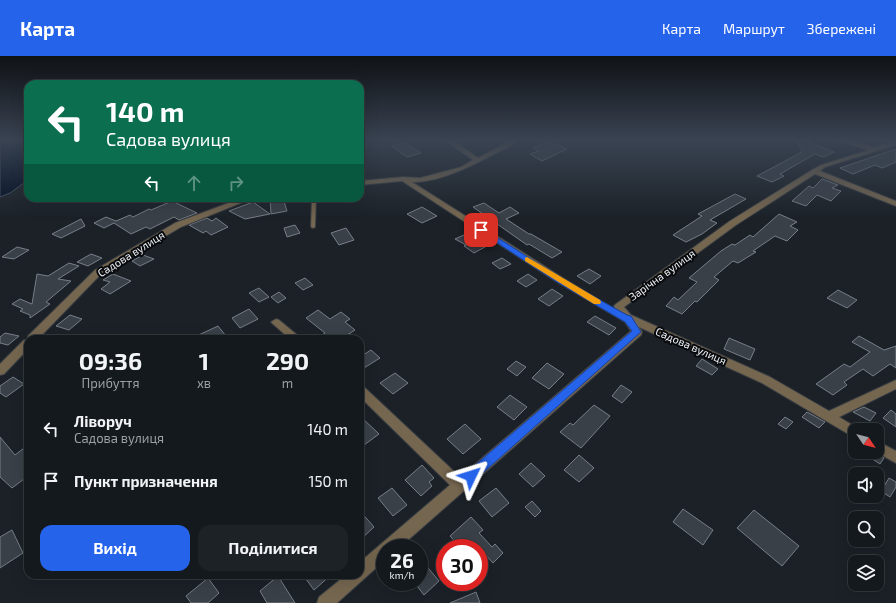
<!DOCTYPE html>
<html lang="uk">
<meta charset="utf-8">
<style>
:root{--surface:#14191d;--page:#1d2226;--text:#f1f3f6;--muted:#9da0a4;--line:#33383b;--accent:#2563eb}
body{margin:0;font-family:"Exo 2",sans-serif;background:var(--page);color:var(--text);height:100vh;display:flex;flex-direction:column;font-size:15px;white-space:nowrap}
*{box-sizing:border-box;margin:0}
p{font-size:13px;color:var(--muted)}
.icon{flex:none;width:22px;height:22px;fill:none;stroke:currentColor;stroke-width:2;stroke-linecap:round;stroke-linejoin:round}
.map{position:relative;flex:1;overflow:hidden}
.panel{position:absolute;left:24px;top:279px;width:340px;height:244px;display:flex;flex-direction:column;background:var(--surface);border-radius:12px;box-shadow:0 4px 16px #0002,0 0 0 1px var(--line)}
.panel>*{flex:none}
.banner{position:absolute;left:24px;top:24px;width:340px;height:122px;border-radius:12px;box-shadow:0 4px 16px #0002,0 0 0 1px var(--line);background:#0b6e4f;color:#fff;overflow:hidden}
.needle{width:26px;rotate:125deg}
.fabs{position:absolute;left:848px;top:367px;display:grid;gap:8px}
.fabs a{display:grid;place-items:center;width:36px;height:36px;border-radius:8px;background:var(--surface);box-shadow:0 4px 16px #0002,0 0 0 1px var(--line);font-size:20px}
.speed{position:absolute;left:376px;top:483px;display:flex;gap:8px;font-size:20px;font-weight:700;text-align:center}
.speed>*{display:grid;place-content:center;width:52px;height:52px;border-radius:50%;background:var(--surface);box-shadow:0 4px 16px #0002,0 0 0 1px var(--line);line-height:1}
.speed small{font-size:10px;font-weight:400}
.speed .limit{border:6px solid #d22;background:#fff;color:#111}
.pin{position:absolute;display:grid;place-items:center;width:34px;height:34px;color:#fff;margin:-17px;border-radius:8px;box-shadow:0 2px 6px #0006}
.me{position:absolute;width:44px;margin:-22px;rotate:49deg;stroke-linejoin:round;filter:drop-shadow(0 0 3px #0008)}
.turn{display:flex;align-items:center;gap:14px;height:84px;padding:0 16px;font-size:18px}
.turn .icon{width:52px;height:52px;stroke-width:2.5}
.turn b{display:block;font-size:28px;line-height:34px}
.lanes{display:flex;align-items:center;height:38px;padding:0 16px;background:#0003;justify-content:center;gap:20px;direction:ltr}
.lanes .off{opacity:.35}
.eta{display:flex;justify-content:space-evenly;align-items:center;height:68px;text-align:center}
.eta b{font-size:24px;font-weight:700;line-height:28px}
.primary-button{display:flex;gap:8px;margin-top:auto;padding:8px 16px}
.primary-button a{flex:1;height:46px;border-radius:12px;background:var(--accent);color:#fff;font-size:16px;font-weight:700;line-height:46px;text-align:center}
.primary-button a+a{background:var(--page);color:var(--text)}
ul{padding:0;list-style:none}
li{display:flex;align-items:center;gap:12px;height:52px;padding:0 16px}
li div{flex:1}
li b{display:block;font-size:15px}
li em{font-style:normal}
header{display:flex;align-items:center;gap:24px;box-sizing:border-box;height:56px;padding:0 20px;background:var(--accent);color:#fff}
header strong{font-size:19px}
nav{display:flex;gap:22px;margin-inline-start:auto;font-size:14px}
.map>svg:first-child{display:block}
</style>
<header>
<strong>Карта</strong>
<nav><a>Карта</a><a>Маршрут</a><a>Збережені</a></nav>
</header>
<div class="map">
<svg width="896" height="547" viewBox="0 0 896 547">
<rect width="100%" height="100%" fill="#1b2127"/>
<!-- water -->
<path fill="#000c22" stroke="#475162" d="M0,85H28V124L10,137L0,141Z"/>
<!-- building -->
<path fill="#3a4048" stroke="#777e87" d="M549,85L567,93L542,105L530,98L539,95L533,92Z
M797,85H805L834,96L823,101L815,98L780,118L784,120L772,126L757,120L802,96Z
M405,87L421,97L407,101L391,90Z
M896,93V106L882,112L875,109L853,118L840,112Z
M822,123L838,129L832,132L841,135L831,145L817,139L806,150L792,145L809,130L813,132Z
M735,138L746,143L710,164L717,167L702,178L686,186L673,179L702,160L698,158Z
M270,142H283L287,155L271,158Z
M172,145L197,157L179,164L174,161L150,173L146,171L131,178L114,167L104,172L94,167L106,161L116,165L130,159L133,161L149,153L151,154Z
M253,146L270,158L245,163L229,155Z
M484,147L499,157L510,151L519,157L506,163L529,178H531L562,196L552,202L529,188L527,189L473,151Z
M422,151L437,160L422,167L407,158Z
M779,158L797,166L790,170L798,174L787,185L775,180L753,195L756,196L738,207L733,205L714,221L719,224L697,246L695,245L682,258L666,250L674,241L678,244L697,226L689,222L721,195L732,188L735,189L750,179L753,181Z
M207,162L212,165L216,162L228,171L211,179L206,175L203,177L189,169Z
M81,163L85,170L61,182L52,178Z
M295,169L300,177L287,181L284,172Z
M346,172L354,184L339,189L331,177Z
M466,178L485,191L474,197L464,190L466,189L455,183Z
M17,191L29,194L14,203L2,201Z
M91,198L102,202L88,210L77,206Z
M143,199L154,203L140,210L132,205Z
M502,202L511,208L500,213L492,207Z
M69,207L79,210L58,223L71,225L46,246L50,248L30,262V259L20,255L23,253L12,248L20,243L32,248L37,218L48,220Z
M589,213L601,220L590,228L577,220Z
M113,218L131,225L110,238L101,233L110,226L103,224Z
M528,218L537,224L526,231L517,225Z
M305,222L313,229L303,234L295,227Z
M259,232L269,241L259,246L249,237Z
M552,233L563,240L549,250L538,243Z
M838,234L857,244L847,252L827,242Z
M279,236L286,242L278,247L271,241Z
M249,253L258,263L240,272L232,262Z
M318,254L330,263L341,256L350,263L345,266L355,274L341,283H316L325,277L306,262Z
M70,259L82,263L69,274L56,270Z
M595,260L616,272L609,279L587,266Z
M218,270L226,280L219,283H190Z
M5,277L19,280L8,289L0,287V281Z
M859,280L884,294L896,290V312L890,308L873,320L863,313L844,326L847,329L833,339L816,328L844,308L850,311L870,296L852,286Z
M729,282L755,293L750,304L724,293Z
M371,294L380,302L364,312L360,308V301Z
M702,303L718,313L712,319L696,310Z
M516,305L526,311L517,320L507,313Z
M547,307L564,318L549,333L532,322Z
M395,317L408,327L393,338L380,327Z
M13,321L24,328L6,341L0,337V330Z
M621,329L632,336L622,347L612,340Z
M510,339L527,351L514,364L497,351Z
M594,349L610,360L581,392L560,376L570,367L573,369Z
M864,351L876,357L870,365L853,356Z
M891,354L896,358V371L883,362Z
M807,356L825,366L819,372L802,361Z
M360,360L379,378L360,392Z
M785,361L793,366L786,373L778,368Z
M465,368L481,383L463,398L447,383Z
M0,381L15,399L28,389V420L12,432L0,421Z
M862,396H875L884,402L880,408Z
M579,399L594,412L579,426L564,414Z
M531,407L545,420L533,431L519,418Z
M422,409L434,422L429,426L432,430L421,440L405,424Z
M889,422L896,426V431L890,441L881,435Z
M392,432L407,449L393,460L378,442Z
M496,432L509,447L492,461L479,445Z
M532,445L541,455L535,461L525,451Z
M683,453L713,474L703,489L673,466Z
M754,454L799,490L782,510L737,472Z
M360,455L374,471L360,484Z
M471,461L483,474L479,477L492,491L495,488L503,497L493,507L472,484L463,492H461L450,480Z
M12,474L23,497L0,512V481Z
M419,501L439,525L424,539L414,526H419Z
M303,519H331L314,534Z
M278,520L295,547H267L260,535Z
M208,522L219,537L208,547H191L186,540Z
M476,536L480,547H450Z"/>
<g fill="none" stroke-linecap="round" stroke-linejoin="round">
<!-- service casing -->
<g stroke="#393e44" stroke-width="2">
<path id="service" d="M312,142H316L315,171L313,172L311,171Z"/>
</g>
<!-- minor casing -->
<g stroke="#393e44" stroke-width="2">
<path id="minor" d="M446,85H454L478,102L510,85H518C512,90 503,94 496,97C474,109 438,127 412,126L563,222L616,254L614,250L616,248L730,165L812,114L821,109L869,94L837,85H849L875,91L896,85V89L825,111L820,115L896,145V150L815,118L736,169L624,251L631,259L770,321L829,355L896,324V333L839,361L859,373L855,374V382L762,327L639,271L642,276L641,279L399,492H385V504L337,547H317L319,541L346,519H360V506L450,429L360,341V330L364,331L460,421L631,275L625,266L557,226L402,125L360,129V125L403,121L420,122L461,111L473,104Z
M242,142H253L181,171L101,218L38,283H28V293L4,318L0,319V308L24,284H27L28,280L95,214L175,167Z
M276,263L279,264L302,283H290L273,268L271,266Z
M877,385L896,395V407L876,396Z"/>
</g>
<!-- service -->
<use href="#service" fill="#75664f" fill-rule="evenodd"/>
<!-- minor -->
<use href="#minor" fill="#75664f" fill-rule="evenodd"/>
</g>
<!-- sky -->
<linearGradient id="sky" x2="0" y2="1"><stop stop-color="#0f1215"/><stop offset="0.52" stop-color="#394352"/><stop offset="1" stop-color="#394352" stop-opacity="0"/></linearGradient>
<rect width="896" height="162" fill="url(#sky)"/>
<!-- route -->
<path fill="#2563eb" stroke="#184099" d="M481,171L562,223L627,259L631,260L641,276L475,424L471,425L467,424L465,420L467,416L632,275L625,266L557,226L479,175V172Z"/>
<!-- slow -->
<path fill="#f59e0b" d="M527,201L600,244L601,246L600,248H594L525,205V202Z"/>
<g text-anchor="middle" stroke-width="4" stroke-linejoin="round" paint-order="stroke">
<!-- street labels -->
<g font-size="11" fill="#eef2f6" stroke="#080a0d">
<text transform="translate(131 198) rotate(-32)" y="4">Садова вулиця</text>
<text transform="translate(662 219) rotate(-36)" y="4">Зарічна вулиця</text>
<text transform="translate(691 290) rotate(24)" y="4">Садова вулиця</text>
</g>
</g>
</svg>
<div class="fabs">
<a><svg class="needle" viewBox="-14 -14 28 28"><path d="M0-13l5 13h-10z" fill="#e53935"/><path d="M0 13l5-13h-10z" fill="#9da0a4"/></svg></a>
<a><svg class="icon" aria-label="sound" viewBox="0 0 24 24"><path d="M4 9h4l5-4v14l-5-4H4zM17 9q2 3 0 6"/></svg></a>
<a><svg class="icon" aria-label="search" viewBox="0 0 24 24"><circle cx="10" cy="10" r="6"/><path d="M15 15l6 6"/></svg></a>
<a><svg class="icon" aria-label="layers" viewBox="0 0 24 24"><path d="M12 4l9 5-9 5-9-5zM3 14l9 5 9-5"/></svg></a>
</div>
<div class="speed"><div>26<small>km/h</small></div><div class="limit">30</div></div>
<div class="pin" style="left:481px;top:174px;background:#d93025"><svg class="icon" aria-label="arrive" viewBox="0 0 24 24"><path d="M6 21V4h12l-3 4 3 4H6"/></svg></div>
<svg class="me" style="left:471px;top:420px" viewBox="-20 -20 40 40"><path d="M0-17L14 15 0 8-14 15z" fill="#2563eb" stroke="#fff" stroke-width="4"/></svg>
<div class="banner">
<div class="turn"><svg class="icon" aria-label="left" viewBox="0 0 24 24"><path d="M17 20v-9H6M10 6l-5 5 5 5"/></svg><div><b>140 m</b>Садова вулиця</div></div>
<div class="lanes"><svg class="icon" aria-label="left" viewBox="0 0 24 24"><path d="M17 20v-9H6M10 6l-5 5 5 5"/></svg><svg class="icon off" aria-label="ahead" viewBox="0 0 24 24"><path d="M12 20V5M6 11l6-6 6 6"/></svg><svg class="icon off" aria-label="right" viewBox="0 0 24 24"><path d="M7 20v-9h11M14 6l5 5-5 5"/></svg></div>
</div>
<section class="panel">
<div class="eta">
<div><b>09:36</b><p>Прибуття</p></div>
<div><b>1</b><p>хв</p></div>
<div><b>290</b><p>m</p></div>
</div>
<ul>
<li><svg class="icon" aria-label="left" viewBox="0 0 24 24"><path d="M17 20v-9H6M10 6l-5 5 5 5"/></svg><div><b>Ліворуч</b><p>Садова вулиця</p></div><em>140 m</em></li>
<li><svg class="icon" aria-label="arrive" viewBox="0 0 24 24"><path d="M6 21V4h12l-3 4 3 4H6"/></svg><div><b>Пункт призначення</b></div><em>150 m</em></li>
</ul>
<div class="primary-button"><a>Вихід</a><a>Поділитися</a></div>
</section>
</div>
